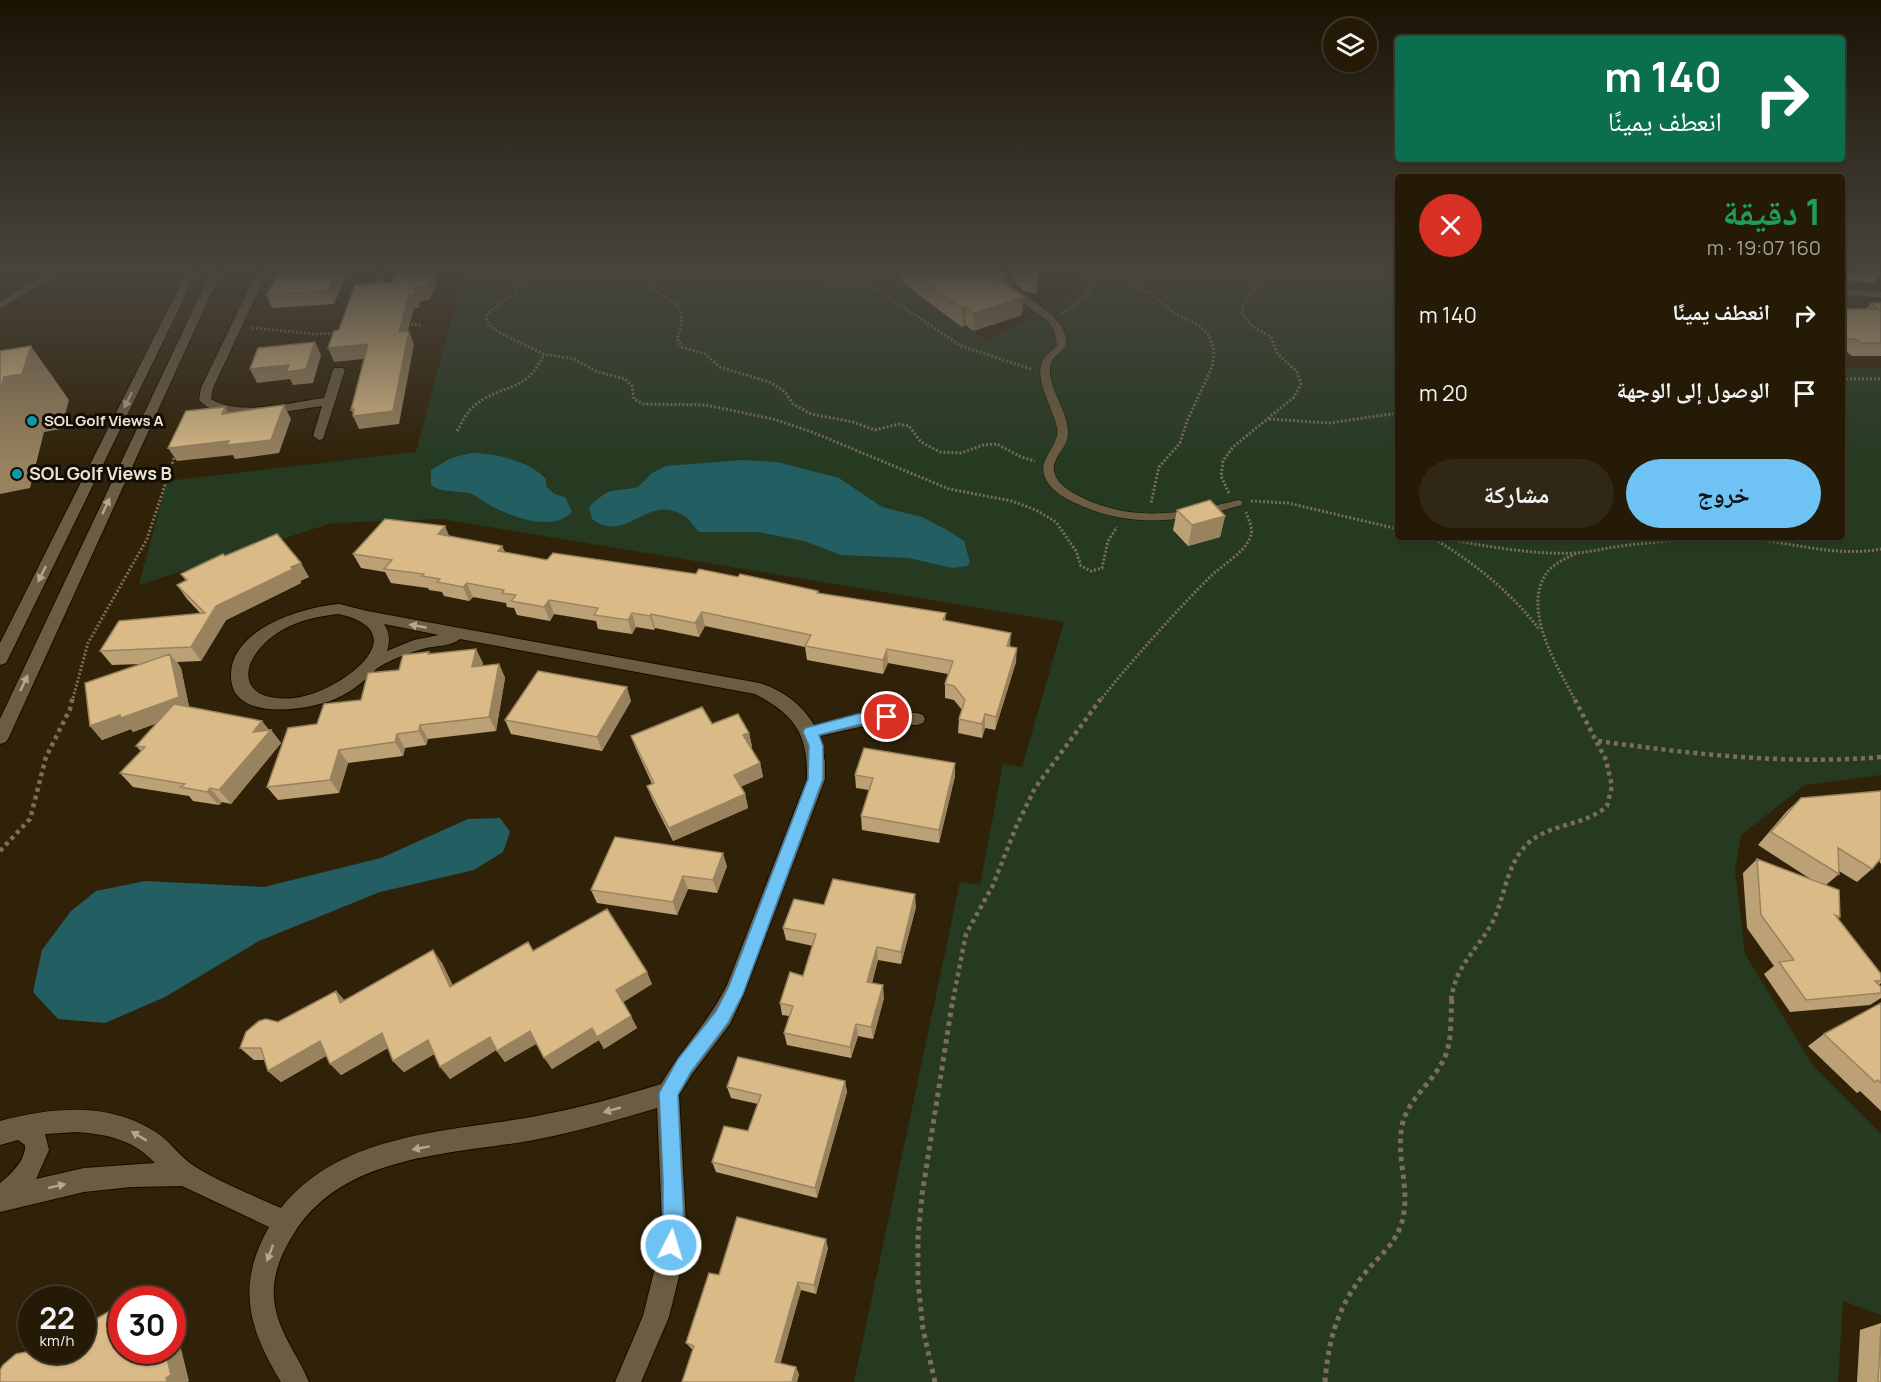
<!DOCTYPE html>
<html lang="ar">
<meta charset="utf-8">
<style>
:root{--surface:#241a06;--page:#302714;--text:#f1f3f6;--muted:#a3a19b;--line:#413828;--accent:#6fc2f4}
body{margin:0;font-family:Manrope,"Noto Naskh Arabic",sans-serif;background:var(--page);color:var(--text);direction:rtl;height:100vh;display:flex;flex-direction:column;font-size:22px;white-space:nowrap}
*{box-sizing:border-box;margin:0}
p{font-size:20px;color:var(--muted)}
.icon{flex:none;width:33px;height:33px;fill:none;stroke:currentColor;stroke-width:2;stroke-linecap:round;stroke-linejoin:round}
.map{position:relative;flex:1;overflow:hidden;direction:ltr}
.drawer{position:absolute;left:1395px;top:174px;width:450px;height:366px;display:flex;flex-direction:column;background:var(--surface);border-radius:6px;box-shadow:0 2px 4px #0004,0 0 0 2px var(--line);direction:rtl}
.drawer>*{flex:none}
.guide{position:absolute;left:1395px;top:36px;width:450px;height:126px;border-radius:6px;box-shadow:0 2px 4px #0004,0 0 0 2px var(--line);direction:rtl;background:#0b6e4f;color:#fff;overflow:hidden}
.controls{position:absolute;left:1323px;top:18px;display:grid;gap:12px}
.controls a{display:grid;place-items:center;width:54px;height:54px;border-radius:50%;background:var(--surface);box-shadow:0 2px 4px #0004,0 0 0 2px var(--line);font-size:30px}
.speed{position:absolute;left:18px;top:1286px;display:flex;gap:12px;font-size:30px;font-weight:700;text-align:center}
.speed>*{display:grid;place-content:center;width:78px;height:78px;border-radius:50%;background:var(--surface);box-shadow:0 2px 4px #0004,0 0 0 2px var(--line);line-height:1}
.speed small{font-size:15px;font-weight:400}
.speed .limit{border:9px solid #d22;background:#fff;color:#111}
.pin{position:absolute;display:grid;place-items:center;width:51px;height:51px;color:#fff;margin:-26px;border:3px solid #fff;border-radius:50%;box-shadow:0 2px 6px #0007}
.me{position:absolute;width:66px;margin:-33px;rotate:5deg;stroke-linejoin:round;filter:drop-shadow(0 0 4px #0008)}
.turn{display:flex;align-items:center;gap:21px;height:126px;padding:0 24px;font-size:27px}
.turn .icon{width:78px;height:78px;stroke-width:2.5}
.turn b{display:block;font-size:42px;line-height:51px}
.round{display:grid;place-items:center;flex:none;width:63px;height:63px;border-radius:32px;background:var(--page)}
.headline{display:flex;align-items:center;justify-content:space-between;height:102px;padding:0 24px}
h1{font-size:36px;font-weight:700;line-height:45px;color:#1e9e55}
.action{display:flex;gap:12px;margin-top:auto;padding:12px 24px}
.action a{flex:1;height:69px;border-radius:36px;background:var(--accent);color:#111;font-size:24px;font-weight:700;line-height:69px;text-align:center}
.action a+a{background:var(--page);color:var(--text)}
ul{padding:0;list-style:none}
li{display:flex;align-items:center;gap:18px;height:78px;padding:0 24px}
li div{flex:1}
li b{display:block;font-size:22px}
li em{font-style:normal}
.map>svg:first-child{display:block}
</style>
<div class="map">
<svg width="1881" height="1382" viewBox="0 0 1881 1382">
<rect width="100%" height="100%" fill="#302208"/>
<!-- green -->
<path fill="#253a21" d="M464,272H895L987,341L1080,288L1075,272H1398V537H1842V368H1881V775L1805,785L1741,835L1735,870L1745,954L1813,1066L1881,1134V1315L1843,1301L1838,1382H854L960,882L980,885L1003,764L1022,767L1064,622L441,519L332,523L139,585L167,481L416,452Z"/>
<!-- water -->
<path fill="#225e62" d="M471,453C495,453 529,461 546,479V486L554,494L565,497L572,512C554,533 508,516 488,504C482,501 478,497 472,494C459,490 443,494 431,485V470L451,458Z
M743,460L777,462L839,478L882,507L922,517L947,530L964,541L970,562L967,566L952,568L909,558L841,555L804,541L758,532H699C693,526 691,520 683,515C646,493 627,545 592,519L589,507C612,485 611,493 638,487L652,473L666,466Z
M500,818L510,832L503,852L474,870L380,892L259,941L165,997L105,1023L58,1019L33,992L42,950L71,911L96,891L145,881L264,887L381,858L468,819Z"/>
<g fill="none" stroke-linecap="round" stroke-linejoin="round">
<!-- service casing -->
<g stroke="#180b00" stroke-width="1">
<path id="service" d="M49,272H59L0,309V302Z
M1051,316C1056,319 1060,324 1063,329C1075,353 1051,351 1050,368C1049,391 1069,411 1068,434C1068,448 1052,457 1054,471C1056,483 1069,491 1079,496C1131,523 1183,514 1238,500L1242,501V505C1185,522 1129,530 1073,502C1062,497 1048,488 1044,475C1039,457 1060,446 1057,428C1054,411 1034,379 1042,362C1045,355 1052,351 1057,345L1054,331L1047,319Z"/>
</g>
<!-- minor casing -->
<g stroke="#180b00" stroke-width="2">
<path id="minor" d="M257,272H267L266,274L337,272L332,275L263,281L213,388L211,399C239,417 293,402 324,398L333,370L335,368H343L345,370L323,439L319,440L313,436L322,406C290,410 223,427 199,400L201,388Z
M377,272H387L381,290L376,293L371,290Z
M997,272H1007L1015,287L1055,317V321H1047L1007,291Z
M1842,289L1881,292V298L1842,295Z
M339,604L367,611L759,683C781,689 803,705 814,725L873,712L917,713L923,715L925,719L923,723L917,725L873,724L820,736L825,762V779L743,996L730,1024L692,1074L679,1095L686,1222L681,1268L669,1317L641,1382H615L643,1316L655,1268L662,1222L657,1108C617,1120 576,1132 534,1140C450,1155 342,1154 293,1235C281,1254 272,1276 274,1299C277,1331 297,1353 309,1382H281C248,1328 236,1285 269,1227L182,1186L131,1187L84,1192L0,1212V1183C11,1174 26,1160 25,1145L18,1140L0,1145V1121C54,1107 111,1101 160,1135C172,1144 181,1158 194,1166C221,1183 252,1195 281,1208C341,1132 450,1132 537,1116C579,1108 620,1097 661,1084C681,1050 709,1021 727,985L807,779C808,734 795,715 755,694L460,639C452,646 436,646 426,648C411,652 392,659 379,667C375,670 370,675 366,679C357,687 346,694 335,699C309,710 232,723 231,677C229,629 303,607 339,604ZM339,614C421,633 338,693 295,698C232,704 238,656 282,630C300,620 319,616 339,614ZM384,624L439,635L414,640L387,651C390,641 390,633 384,624ZM77,1132C107,1134 134,1140 155,1163L84,1168L36,1179L49,1150L45,1134Z"/>
</g>
<!-- tertiary casing -->
<g stroke="#180b00" stroke-width="2">
<path id="tertiary" d="M187,272H197L8,659L6,663L0,665V643Z
M211,272H221L9,737L6,742L0,744V719Z"/>
</g>
<!-- path-far2 -->
<path stroke="#7b6e59" stroke-width="3" stroke-dasharray="2 2" stroke-linecap="butt" d="M514,272L521,284L515,293L488,313L486,317L489,325L500,333L544,354L574,359L598,372L625,379L632,386L634,399L643,404L706,405L773,419L812,432L949,489L1012,501L1036,510L1056,522L1076,551L1081,566L1091,571L1102,568L1108,541L1117,527
M644,272C653,308 695,290 677,339L682,347L705,354L720,367L772,383L785,392L793,404L811,414L853,422L875,430L899,424L909,426L921,442L940,452L961,453L983,445L997,444L1021,457L1035,461
M847,272L863,284
M1110,272L1150,293L1174,313L1199,325L1209,335L1214,351L1212,367L1187,421L1180,443L1159,467L1151,503
M823,282L856,283L877,289L961,346L1031,369
M1062,313C1079,303 1095,294 1091,272
M407,324L421,325
M252,328L316,334L337,333
M1842,379H1881
M1269,419L1329,423L1398,413
M457,431C462,423 466,413 473,407C501,382 525,396 544,354
M1229,493L1221,476L1223,461L1233,447L1294,397L1301,384L1297,372L1277,353L1271,337L1252,326L1242,313L1243,305L1264,272
M1251,501L1288,503L1398,529
M1431,537C1473,562 1509,590 1539,629
M1435,537C1481,545 1529,555 1576,553C1591,552 1606,548 1621,546C1662,541 1704,537 1745,539C1791,541 1834,558 1881,549
M73,698L88,643L147,539L175,455
M1102,698C1136,656 1172,615 1210,577C1222,565 1243,554 1250,538C1254,529 1249,521 1246,512
M1574,698C1557,666 1522,610 1546,574C1552,564 1567,558 1577,553"/>
<!-- path-far1 -->
<path stroke="#7b6e59" stroke-width="4.5" stroke-dasharray="4 4" stroke-linecap="butt" d="M1598,741C1692,754 1786,765 1881,757
M0,851L30,819L46,757L70,709L73,696
M953,1000L966,934L993,885L1016,827L1035,788L1103,696
M1451,1000C1456,964 1476,952 1492,923C1506,896 1506,860 1532,840C1555,823 1586,825 1607,806L1612,786L1606,760L1573,696"/>
<!-- path -->
<path stroke="#7b6e59" stroke-width="5" stroke-dasharray="4.5 4.5" stroke-linecap="butt" d="M935,1382L923,1329L918,1282V1237L922,1195L953,998
M1325,1382C1328,1341 1338,1305 1365,1273C1377,1258 1392,1247 1399,1230C1414,1195 1395,1162 1402,1126C1407,1100 1431,1084 1443,1061C1453,1042 1450,1019 1452,998"/>
<!-- service -->
<use href="#service" fill="#6c5d42" fill-rule="evenodd"/>
<!-- minor -->
<use href="#minor" fill="#6c5d42" fill-rule="evenodd"/>
<!-- tertiary -->
<use href="#tertiary" fill="#6c5d42" fill-rule="evenodd"/>
</g>
<!-- wall -->
<path fill="#bba175" d="M347,272L334,304L272,308L266,295Z
M898,272H1004V284L1022,315L973,331L966,325L962,327L916,293L899,278V273Z
M1009,272H1037L1038,275L1037,293L1025,292L1017,285Z
M1842,272H1881V273L1874,283L1842,280Z
M1871,303H1881V356H1852L1847,352H1842V309H1866Z
M1177,510L1225,516L1220,537L1188,546L1173,530Z
M449,536L502,546L505,552L547,560L696,574L818,591L819,593L946,613L945,621L1010,646L1016,662L995,730L985,728L982,738L958,733L959,719L962,710L954,700L945,698V684L948,674L888,663L883,674L807,660L805,647L705,626L699,637L655,628L654,630L636,627L632,634L598,629L596,621L554,614L550,621L517,615L514,608L507,607L506,603L473,597L469,601L444,596L442,592L429,590L428,588L391,583L385,572L361,568L353,554Z
M225,556L309,577L300,581L301,583L226,620L201,661L177,662L181,668L189,707L271,730L281,743L231,804L222,802L219,805L193,801L189,796L133,787L120,773L141,751L136,746L157,723L133,732L131,729L102,740L90,726L141,664L112,665L100,651L201,614L187,599L177,585L186,581L181,574Z
M430,654L483,663L482,666L499,664L505,678L496,731L428,739L426,745L405,748L403,756L348,763L339,793L278,800L267,787L317,724L361,700L399,670Z
M631,701L602,751L511,734L505,720Z
M712,724L749,733L752,747H750L760,763L763,777L740,787L745,794L748,808L673,841L652,799L647,786L652,784L636,749L631,736Z
M955,763V776L939,843L862,830L861,816L869,790L856,788L855,775Z
M1881,791V864L1879,861L1872,869L1857,882L1839,871V874L1826,885L1840,917L1838,918L1881,974V983L1879,985L1881,987V998L1870,1005L1790,1012L1764,974L1774,966L1747,928L1743,873L1757,859L1812,880L1758,845L1787,811L1801,798Z
M727,866L717,893L688,889L677,915L597,903L591,890Z
M916,907L901,964L878,960L872,983L884,998L873,1039L858,1036L851,1058L787,1045L784,1033L789,1016L782,1015L780,1003L803,976L813,946L786,940L783,928Z
M533,951L652,984L623,1002L637,1028L604,1049L599,1040L552,1069L536,1043L505,1062L496,1050L450,1079L434,1054L404,1072L393,1061L388,1048L341,1075L326,1056L281,1082L268,1071L264,1060H254L240,1048L278,1022L336,991L344,1000L442,963L453,986Z
M1881,1003V1111L1860,1091L1857,1093L1808,1046L1824,1034Z
M845,1081L847,1092L817,1198L716,1172L712,1162L748,1131L758,1104L731,1098L727,1087Z
M828,1248L816,1294L801,1290L780,1363L799,1374L797,1382H682L693,1350L686,1343L719,1275Z
M1881,1323V1382H1857L1860,1330Z"/>
<!-- shaded-wall -->
<path fill="#99835f" d="M336,272H347L334,304L328,291Z
M431,272H440L430,300L420,301L419,308H414L404,345L399,332L409,295Z
M1024,297L1022,315L973,331L974,313Z
M966,307V325L962,327V309Z
M409,331L414,344L399,424L359,429L353,416L354,415L351,410Z
M315,342L321,355L313,383L293,385L290,379L257,383L250,369Z
M368,344L373,358L334,362L328,348Z
M31,346L69,400L61,429L44,432L30,488L0,494V390L4,377Z
M284,405L291,419L279,453L235,459L233,455L177,461L168,448Z
M225,407L233,420L222,414Z
M1225,516L1220,537L1188,546L1192,525Z
M445,526L451,540L438,534Z
M502,546L508,560L498,551Z
M301,563L309,577L300,581L301,583L226,620L201,661L191,647L216,606Z
M467,583L473,597L469,601L463,587Z
M549,600L554,614L550,621L544,607Z
M702,612L705,626L699,637L695,623Z
M632,613L636,627L632,634L628,620Z
M651,614L655,628L654,630L650,616Z
M1011,633L1010,647L1007,646Z
M1017,648L1016,662L995,730L996,717Z
M476,649L483,663L479,681L472,667Z
M887,649L888,663L883,674V660Z
M170,654L181,668L190,711L133,732L131,729L102,740L90,726Z
M499,664L505,678L496,731L489,717Z
M627,687L631,701L602,751L597,737Z
M985,714V728L982,738V724Z
M262,721L270,731L271,730L281,743L231,804L219,790L253,732Z
M420,725L428,739L426,745L419,731Z
M749,733L752,747L746,749L743,735Z
M397,734L405,748L403,756L395,742Z
M339,750L348,763L339,793L330,780Z
M760,763L763,777L737,788L734,775Z
M955,763V776L939,843V830Z
M210,788L222,802L219,805L207,792Z
M745,794L748,808L673,841L669,828Z
M723,853L727,866L717,893L713,880Z
M683,876L688,889L677,915L673,902Z
M915,894L916,907L901,964V952Z
M877,947L878,960L868,995L867,982Z
M433,950L442,963L459,999L450,987Z
M647,972L652,984L622,1003L616,990Z
M883,985L884,998L873,1039L871,1027Z
M336,991L347,1003H340Z
M631,1016L637,1028L604,1049L597,1037Z
M856,1024L858,1036L851,1058L850,1047Z
M592,1028L599,1040L552,1069L544,1058Z
M530,1031L538,1043L505,1062L497,1051Z
M382,1033L392,1045L341,1075L330,1064Z
M490,1037L498,1049L450,1079L440,1067Z
M428,1040L438,1052L404,1072L393,1061Z
M320,1041L331,1053L281,1082L268,1071Z
M845,1081L847,1092L817,1198L815,1188Z
M826,1239L828,1248L816,1294L814,1285Z
M798,1282L801,1290L779,1369L775,1362Z
M151,1286L168,1294L169,1299H154Z
M172,1312L189,1381L187,1382H167L166,1378L165,1350H172Z
M796,1367L799,1374L797,1382H792Z"/>
<!-- building -->
<path fill="#dabb88" stroke="#99835f" stroke-width="1.5" d="M280,272H336L328,291L266,295Z
M396,272H431L425,287L415,288L414,295H409L399,332L409,331L393,411L353,416L354,409L351,410L368,344L328,348L334,331L339,330L355,285L393,282Z
M913,272H987L1024,297L974,313L966,307L962,309Z
M1023,272H1037L1038,275L1026,274Z
M1871,303H1881V343H1861L1856,339H1842V309H1878Z
M315,342L306,369L286,372L289,365L250,369L258,348Z
M31,346L22,374L4,377L0,390V351Z
M284,405L271,440L227,445L229,441L168,448L186,411L225,407L222,414Z
M1210,500L1225,516L1192,525L1177,510Z
M385,519L445,526L438,534L502,546L498,551L547,560L553,553L696,574L699,569L738,577L740,574L818,591L817,593L946,613L943,620L1011,633L1007,646L1017,648L996,717L985,714L982,724L959,719L965,700L954,686L945,684L953,661L887,649L883,660L805,646L811,635L702,612L695,623L651,614L650,616L632,613L628,620L594,615L598,608L549,600L544,607L511,601L516,595L502,593L504,590L467,583L463,587L437,582L440,579L422,576L424,574L384,569L392,560L353,554Z
M277,534L301,563L291,567L293,569L216,606L191,647L100,651L119,621L205,613L177,585L187,580L181,574L223,554L225,556Z
M476,649L472,667L499,664L489,717L420,725L419,731L397,734L395,742L339,750L330,780L267,787L288,728L317,724L324,704L361,700L368,673L399,670L403,655L429,652L428,654Z
M170,654L179,697L121,718L120,715L90,726L85,683Z
M538,671L627,687L597,737L505,720Z
M174,704L262,721L253,732L271,730L219,790L210,788L207,792L181,787L185,784L120,773L145,747L136,746Z
M702,707L712,724L738,714L749,733L743,735L760,763L734,775L745,794L669,828L647,786L654,783L631,736Z
M864,748L955,763L939,830L861,816L873,778L855,775Z
M1881,791V858L1872,869L1838,848L1839,874L1771,832L1801,798Z
M615,837L723,853L713,880L683,876L673,902L591,890Z
M1757,859L1839,890L1840,917L1835,915L1881,974V981H1875L1881,987V993L1806,1000L1779,962L1794,960L1761,915Z
M833,879L915,894L901,952L877,947L867,982L883,985L871,1027L856,1024L850,1047L784,1033L793,1006L780,1003L790,972L803,976L816,934L783,928L794,899L824,905Z
M607,909L647,972L616,990L631,1016L597,1037L592,1028L544,1058L530,1031L497,1051L490,1037L440,1067L428,1040L393,1061L382,1033L330,1064L320,1041L268,1071L261,1048H240L246,1032L259,1021L266,1019L278,1022L336,991L340,1003L433,950L450,987L528,942L533,951Z
M1881,1003V1083L1878,1080L1875,1082L1824,1034Z
M738,1057L845,1081L815,1188L712,1162L724,1126L748,1131L761,1095L727,1087Z
M737,1217L826,1239L814,1285L798,1282L775,1362L796,1367L792,1382H682L694,1346L686,1343L709,1273L719,1275Z
M151,1286L154,1299H129Z
M122,1304V1350H165L171,1375L166,1378L167,1382H0V1370L3,1365L16,1354L31,1351L40,1357L52,1350H82V1327Z
M1881,1327V1382H1878Z"/>
<!-- one-way arrows -->
<defs><path id="oneway-solid" d="M-6-.8H1V-3.2L6.5 0L1 3.2V.8H-6Z" transform="scale(1.5)"/></defs>
<g fill="#b2a792">
<use href="#oneway-solid" transform="translate(128 400) rotate(116)"/>
<use href="#oneway-solid" transform="translate(106 506) rotate(-65)"/>
<use href="#oneway-solid" transform="translate(42 574) rotate(116)"/>
<use href="#oneway-solid" transform="translate(418 626) rotate(-169)"/>
<use href="#oneway-solid" transform="translate(24 683) rotate(-65)"/>
<use href="#oneway-solid" transform="translate(612 1110) rotate(164)"/>
<use href="#oneway-solid" transform="translate(139 1136) rotate(-149)"/>
<use href="#oneway-solid" transform="translate(421 1148) rotate(170)"/>
<use href="#oneway-solid" transform="translate(57 1186) rotate(-13)"/>
<use href="#oneway-solid" transform="translate(270 1253) rotate(110)"/>
</g>
<!-- sky -->
<linearGradient id="sky" x2="0" y2="1"><stop stop-color="#1a1304"/><stop offset="0.58" stop-color="#48443d"/><stop offset="1" stop-color="#48443d" stop-opacity="0"/></linearGradient>
<rect width="1881" height="466" fill="url(#sky)"/>
<!-- route -->
<path fill="#6fc2f4" stroke="#487e9f" stroke-width="1.5" d="M887,712L894,717L892,721L858,725L819,735L823,746V779L743,994L728,1023L691,1072L678,1095L684,1222L678,1252L671,1255L664,1252L661,1245L663,1222V1180L659,1093L678,1059L716,1011L729,986L808,779L809,746L803,732L805,728L858,714Z"/>
<!-- markers -->
<g fill="#0f9aa8" stroke="#130d04" stroke-width="2">
<circle cx="32" cy="421" r="6"/>
<circle cx="17" cy="474" r="6"/>
</g>
<g text-anchor="middle" stroke-width="6" stroke-linejoin="round" paint-order="stroke">
<!-- far-poi labels -->
<g font-size="15" font-weight="bold" fill="#ece3d4" stroke="#130d04" text-anchor="start">
<text x="44" y="426">SOL Golf Views A</text>
</g>
<!-- poi labels -->
<g font-size="18" font-weight="bold" fill="#ece3d4" stroke="#130d04" text-anchor="start">
<text x="29" y="480">SOL Golf Views B</text>
</g>
</g>
</svg>
<div class="controls">
<a><svg class="icon" aria-label="layers" viewBox="0 0 24 24"><path d="M12 4l9 5-9 5-9-5zM3 14l9 5 9-5"/></svg></a>
</div>
<div class="speed"><div>22<small>km/h</small></div><div class="limit">30</div></div>
<div class="pin" style="left:887px;top:717px;background:#d93025"><svg class="icon" aria-label="arrive" viewBox="0 0 24 24"><path d="M6 21V4h12l-3 4 3 4H6"/></svg></div>
<svg class="me" style="left:671px;top:1245px" viewBox="-20 -20 40 40"><circle r="17" fill="#6fc2f4" stroke="#fff" stroke-width="3"/><path d="M0-11L8 9 0 5-8 9z" fill="#fff"/></svg>
<div class="guide">
<div class="turn"><svg class="icon" aria-label="right" viewBox="0 0 24 24"><path d="M7 20v-9h11M14 6l5 5-5 5"/></svg><div><b>140 m</b>انعطف يمينًا</div></div>
</div>
<section class="drawer">
<div class="headline"><div><h1>1 دقيقة</h1><p>160 m · 19:07</p></div><a class="round" style="background:#d93025;color:#fff"><svg class="icon" aria-label="close" viewBox="0 0 24 24"><path d="M6 6l12 12M18 6L6 18"/></svg></a></div>
<ul>
<li><svg class="icon" aria-label="right" viewBox="0 0 24 24"><path d="M7 20v-9h11M14 6l5 5-5 5"/></svg><div><b>انعطف يمينًا</b></div><em>140 m</em></li>
<li><svg class="icon" aria-label="arrive" viewBox="0 0 24 24"><path d="M6 21V4h12l-3 4 3 4H6"/></svg><div><b>الوصول إلى الوجهة</b></div><em>20 m</em></li>
</ul>
<div class="action"><a>خروج</a><a>مشاركة</a></div>
</section>
</div>
